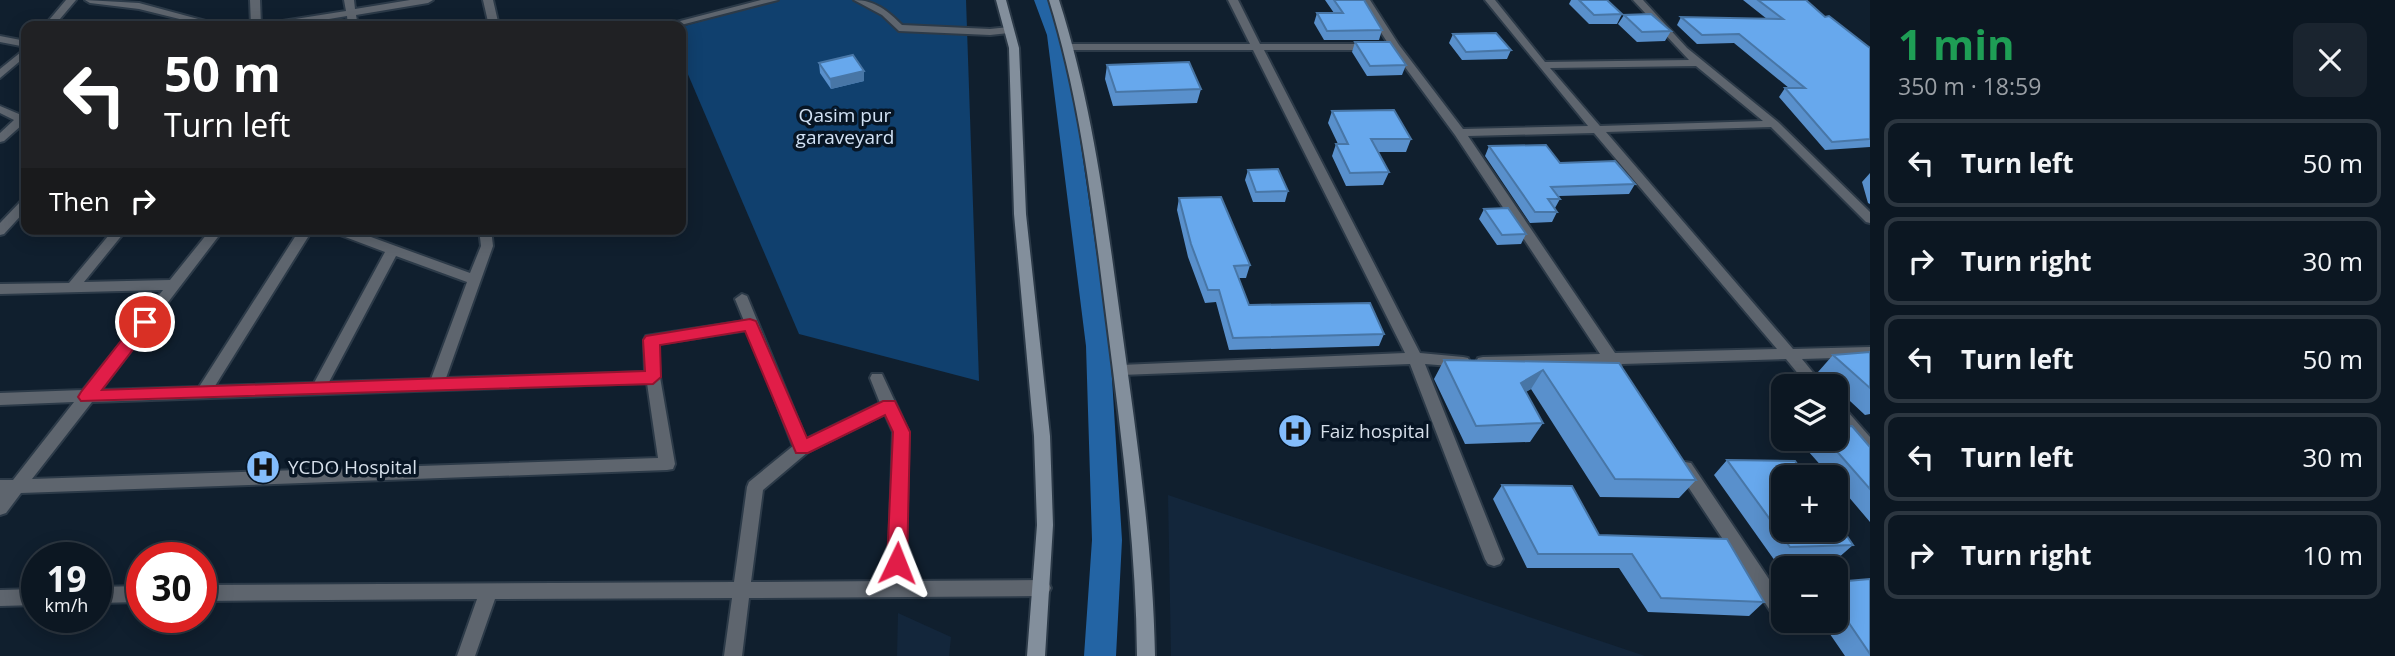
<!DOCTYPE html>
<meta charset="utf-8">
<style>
:root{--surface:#0c1722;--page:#1a242f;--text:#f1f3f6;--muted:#9a9fa5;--line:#2c3640}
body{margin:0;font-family:"Open Sans",sans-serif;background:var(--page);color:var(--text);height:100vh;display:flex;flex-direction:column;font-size:26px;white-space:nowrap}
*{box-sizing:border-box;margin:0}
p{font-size:23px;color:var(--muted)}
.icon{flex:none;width:38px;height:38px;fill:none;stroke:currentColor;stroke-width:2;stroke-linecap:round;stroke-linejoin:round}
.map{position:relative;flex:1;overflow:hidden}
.drawer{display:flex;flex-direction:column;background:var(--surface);width:525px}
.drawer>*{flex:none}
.guide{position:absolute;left:21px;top:21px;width:665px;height:214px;border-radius:14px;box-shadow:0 4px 18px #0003,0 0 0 2px var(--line);background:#202124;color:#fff;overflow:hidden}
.buttons{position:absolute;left:1771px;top:374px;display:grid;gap:14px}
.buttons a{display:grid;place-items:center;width:77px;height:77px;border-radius:14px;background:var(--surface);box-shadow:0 4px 18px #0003,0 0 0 2px var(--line);font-size:35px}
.speed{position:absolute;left:21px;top:542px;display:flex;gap:14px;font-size:35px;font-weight:700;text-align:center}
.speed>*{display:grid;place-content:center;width:91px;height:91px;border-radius:50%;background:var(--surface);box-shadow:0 4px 18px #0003,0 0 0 2px var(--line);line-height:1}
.speed small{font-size:18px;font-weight:400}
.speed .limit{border:10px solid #d22;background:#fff;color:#111}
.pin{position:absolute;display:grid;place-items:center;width:60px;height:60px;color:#fff;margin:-30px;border:4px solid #fff;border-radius:50%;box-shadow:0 2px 7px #0007}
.me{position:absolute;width:77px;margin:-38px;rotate:2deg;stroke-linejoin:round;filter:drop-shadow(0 0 5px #0008)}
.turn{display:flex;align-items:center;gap:24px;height:147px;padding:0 28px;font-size:32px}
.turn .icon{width:91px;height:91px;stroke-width:2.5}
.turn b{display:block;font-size:49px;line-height:60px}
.then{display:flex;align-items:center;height:66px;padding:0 28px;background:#0003;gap:14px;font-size:26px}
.round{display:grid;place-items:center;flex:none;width:74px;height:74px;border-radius:14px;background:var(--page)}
.head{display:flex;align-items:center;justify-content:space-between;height:119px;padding:0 28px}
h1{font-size:42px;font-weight:700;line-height:52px;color:#1e9e55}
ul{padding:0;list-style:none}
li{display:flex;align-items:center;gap:21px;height:88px;margin:0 14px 10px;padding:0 14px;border:4px solid var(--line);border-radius:14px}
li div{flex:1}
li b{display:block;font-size:26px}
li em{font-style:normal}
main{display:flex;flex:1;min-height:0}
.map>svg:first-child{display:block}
</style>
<main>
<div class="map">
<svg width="1870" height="656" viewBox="0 0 1870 656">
<rect width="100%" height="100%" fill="#101f2e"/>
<!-- built -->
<path fill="#13263b" d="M1168,495L1645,656H1171Z
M898,613L951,637L949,656H897Z"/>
<!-- green -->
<path fill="#10406e" d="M776,0H966L979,381L799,334L681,58V27Z"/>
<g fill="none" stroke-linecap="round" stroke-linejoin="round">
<!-- canal -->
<path fill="#2364a4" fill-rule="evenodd" d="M1034,0H1050L1065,35L1110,346L1122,540L1116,656H1084L1092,540L1086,346L1047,35Z"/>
<!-- street casing -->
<g stroke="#2c3a48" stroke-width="4">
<path id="street" d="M66,0H76L54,26H44Z
M85,0L139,3L224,26H208L139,9L90,3Z
M250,0H260L261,26H251Z
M344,0H354L355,9L410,0H433L428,3L356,15L358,26H348L347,16L287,26H265L270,23L346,11Z
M483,0H493L499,26H489Z
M761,0H778L677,26H661Z
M854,0C875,0 888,11 902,25L990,29L1009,27L1014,30L1009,33L990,35L899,31L882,15Z
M1228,0H1238L1260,44H1370L1375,47L1370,50H1264L1420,353L1463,357L1468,358L1470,362L1468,366L1463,367L1425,364L1503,559L1500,564L1494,566L1488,564L1485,559L1410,364L1121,375L1116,374L1114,370L1116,366L1121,365L1405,353L1253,50H1070L1065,47L1070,44H1250Z
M1360,0H1370L1399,45L1463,129L1588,126L1485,0H1495L1545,62L1689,60L1633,0H1643L1687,48L1778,122L1870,212V223L1866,222L1771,127L1606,132L1793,349L1870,347V357L1802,359L1825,387H1809L1786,359L1622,364L1620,368L1615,369L1607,364L1478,366L1476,362L1478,358L1483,357L1600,354L1455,135L1391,48ZM1696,66L1763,121L1600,126L1550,68ZM1594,133L1777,349L1615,353L1468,136Z
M0,36L26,41V47L0,42Z
M26,48V56L0,78V69Z
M0,106L26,117V124H23L4,141L0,142V133L14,120L0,113Z
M26,199V210L4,234L0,235V223L22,200Z
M114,229H127L84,282L170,280L211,229H224L101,390L199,387L300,229H313L215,386L314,383L385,252L332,232L330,229H349L470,273L481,246L479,229H491L493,246L446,378L645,372L644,340L646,336L744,321L735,299L742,294L747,296L806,439L880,403L870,378L872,374H882L909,432L905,581L1042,580L1048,582L1051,588L1048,594L1042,596L749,598L742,656H724L732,598L495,599L475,656H457L477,599L201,601V585L734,582L747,487L749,482L793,446L748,330L658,344L660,377L675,464L673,469L667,470L21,493L6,513L0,515V480H13L74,402L0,405V393L83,390L163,290L0,294V284L69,283ZM396,256L467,282L431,379L329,382ZM647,383L658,458L32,479L92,402ZM885,414L893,432L888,581L751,582L763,490L808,452Z
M1836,402L1841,404L1870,437V454L1864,452L1836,418Z
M1685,462L1691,463L1783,600V621H1788L1783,623L1777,621L1679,473L1677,468L1679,463Z
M142,586V602L96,603V587Z
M37,589V605L0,606V590Z"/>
</g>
<!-- secondary casing -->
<g stroke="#2c3a48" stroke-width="4">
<path id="secondary" d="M996,0H1006L1019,48L1026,214L1050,436L1053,525L1045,656H1027L1037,525L1034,436L1014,214L1009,48Z
M1049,0H1059C1093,106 1106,214 1121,323C1136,434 1153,544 1155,656H1137C1136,544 1121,434 1107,323C1093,214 1082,106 1049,0Z"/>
</g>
<!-- street -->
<use href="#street" fill="#5e656e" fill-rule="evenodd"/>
<!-- secondary -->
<use href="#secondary" fill="#838f9c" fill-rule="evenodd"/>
</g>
<!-- wall -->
<path fill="#5990cc" d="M1325,0H1364L1382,30L1379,40H1324L1314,23L1317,13H1334Z
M1571,0H1607L1622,14L1617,24H1589L1569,4Z
M1743,0H1806L1825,17L1870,48V147L1825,150L1779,97L1785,88H1789L1734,43L1697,44L1677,25L1681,17L1767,19Z
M1624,15L1671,31L1665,41L1637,42L1618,24Z
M1453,34L1511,50L1507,59L1462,60L1449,43Z
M1355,42L1406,65L1402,75L1367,76L1352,52Z
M819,63L864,71V81L831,89L820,73Z
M1107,65L1201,89L1197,103L1113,106L1105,79Z
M1332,111L1411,139L1406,152H1378L1389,172L1383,185L1346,186L1332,156L1336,144H1338L1328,123Z
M1489,146L1560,163L1635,184L1629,194L1559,196L1560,199L1555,208L1557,212L1552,222L1530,223L1485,156Z
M1248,170L1288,191L1285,202H1253L1245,180Z
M1870,173V204L1868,203L1862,182Z
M1179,198L1250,265L1246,278H1239L1249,305L1384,334L1379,346L1229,350L1216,302L1205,303L1188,257L1177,210Z
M1484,209L1526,234L1521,244L1497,245L1479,219Z
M1870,352V414L1865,415L1836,388V387H1834L1818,372L1833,355Z
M1444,360L1619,363L1696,480L1679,498L1600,497L1531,389L1525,392L1543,423L1530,442L1465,444L1434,379Z
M1802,439H1836L1870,447V522L1836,482V478H1832L1800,442Z
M1727,460L1853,545L1837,559L1775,561L1714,475Z
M1502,485L1599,535L1764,602L1749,616L1648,612L1619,568H1527L1493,499Z
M1870,579V656H1845L1821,621H1836V582Z"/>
<!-- shaded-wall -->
<path fill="#4876a6" d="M864,71V81L831,89L830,79Z
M1543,370L1531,389L1509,402L1521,383Z"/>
<!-- building -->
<path fill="#67a8ed" stroke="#4876a6" stroke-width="2" d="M1334,0H1364L1382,30L1327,31L1317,13H1343Z
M1579,0H1607L1622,14L1594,15Z
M1758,0H1806L1825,17L1829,16L1870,48V139L1832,142L1785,88H1805L1739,34L1702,35L1681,17L1783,19Z
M1651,14L1671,31L1642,32L1624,15Z
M1496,33L1511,50L1466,52L1453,34Z
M1355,42H1390L1406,65L1370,66Z
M853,55L864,71L830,79L819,63Z
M1189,62L1201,89L1116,92L1107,65Z
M1394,110L1411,139H1371L1389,172L1350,173L1336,144H1348L1332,111Z
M1546,145L1560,163L1615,161L1635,184L1551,187L1560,199H1548L1557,212H1535L1489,146Z
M1278,169L1288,191L1256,192L1248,170Z
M1221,197L1250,265L1234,266L1249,305L1370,303L1384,334L1233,338L1219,290H1208L1191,244L1179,198Z
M1508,208L1526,234L1502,235L1484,209Z
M1870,352V388L1833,355Z
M1444,360L1619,363L1696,480L1615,479L1543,370L1521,383L1543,423L1476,426Z
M1852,426L1870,447V489L1826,439H1836V427Z
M1727,460L1795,461L1807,478H1783V530H1836V520L1853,545L1790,547Z
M1502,485L1572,486L1599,535L1727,539L1764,602L1661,598L1632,554H1538Z
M1870,579V654L1836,604V582Z"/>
<!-- route -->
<path fill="#e11d48" stroke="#92132f" stroke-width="2" d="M145,317L153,322L151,326L102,390L645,371L643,340L646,336L750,319L756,321L807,438L883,401H895L910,432L907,563L904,569L897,571L890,569L887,563L893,432L885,415L808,453H796L745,331L660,345L661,377L653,384L81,401L78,397L81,392L139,318Z"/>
<!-- icons -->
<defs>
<g id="hospital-disc" transform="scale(1.75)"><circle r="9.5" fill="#83bcfb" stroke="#071524"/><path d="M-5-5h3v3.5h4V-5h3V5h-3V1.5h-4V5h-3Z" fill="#111"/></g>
</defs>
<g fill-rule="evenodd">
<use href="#hospital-disc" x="1295" y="431"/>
<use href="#hospital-disc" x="263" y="467"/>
</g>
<g text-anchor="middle" stroke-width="7" stroke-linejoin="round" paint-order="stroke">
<!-- park labels -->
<g font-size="19" fill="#d2e2f5" stroke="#071524">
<text x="845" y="122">Qasim pur<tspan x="845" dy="22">garaveyard</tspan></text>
</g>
<!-- poi labels -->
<g font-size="19" fill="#d6dfea" stroke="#071524" text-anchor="start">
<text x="1320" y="438">Faiz hospital</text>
<text x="288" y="474">YCDO Hospital</text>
</g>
</g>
</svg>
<div class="buttons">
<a><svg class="icon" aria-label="layers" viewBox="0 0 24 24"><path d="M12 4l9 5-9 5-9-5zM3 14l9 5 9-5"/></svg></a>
<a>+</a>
<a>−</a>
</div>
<div class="speed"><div>19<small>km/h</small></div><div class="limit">30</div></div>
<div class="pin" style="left:145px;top:322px;background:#d93025"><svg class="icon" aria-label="arrive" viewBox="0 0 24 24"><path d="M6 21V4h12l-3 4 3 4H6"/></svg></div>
<svg class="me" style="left:897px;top:563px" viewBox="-20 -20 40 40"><path d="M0-17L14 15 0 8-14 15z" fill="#e11d48" stroke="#fff" stroke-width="4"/></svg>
<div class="guide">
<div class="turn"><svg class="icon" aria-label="left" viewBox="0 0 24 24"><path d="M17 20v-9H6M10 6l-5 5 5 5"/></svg><div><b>50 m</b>Turn left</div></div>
<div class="then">Then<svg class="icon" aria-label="right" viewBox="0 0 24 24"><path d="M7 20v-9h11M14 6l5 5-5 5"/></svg></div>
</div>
</div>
<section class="drawer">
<div class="head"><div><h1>1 min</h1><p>350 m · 18:59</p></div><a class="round"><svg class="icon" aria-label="close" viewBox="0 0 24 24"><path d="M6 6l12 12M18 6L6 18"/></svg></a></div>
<ul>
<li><svg class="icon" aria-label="left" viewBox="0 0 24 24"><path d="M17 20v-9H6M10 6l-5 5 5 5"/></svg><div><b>Turn left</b></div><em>50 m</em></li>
<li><svg class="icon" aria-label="right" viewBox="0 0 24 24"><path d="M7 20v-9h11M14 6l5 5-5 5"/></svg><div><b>Turn right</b></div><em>30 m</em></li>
<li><svg class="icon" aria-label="left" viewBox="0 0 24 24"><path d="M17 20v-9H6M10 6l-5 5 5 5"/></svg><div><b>Turn left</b></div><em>50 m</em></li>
<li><svg class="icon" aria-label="left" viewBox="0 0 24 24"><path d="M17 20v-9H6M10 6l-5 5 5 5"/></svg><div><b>Turn left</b></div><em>30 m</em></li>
<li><svg class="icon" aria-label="right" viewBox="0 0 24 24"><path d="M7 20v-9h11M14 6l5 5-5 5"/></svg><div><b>Turn right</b></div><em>10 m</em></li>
</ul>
</section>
</main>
